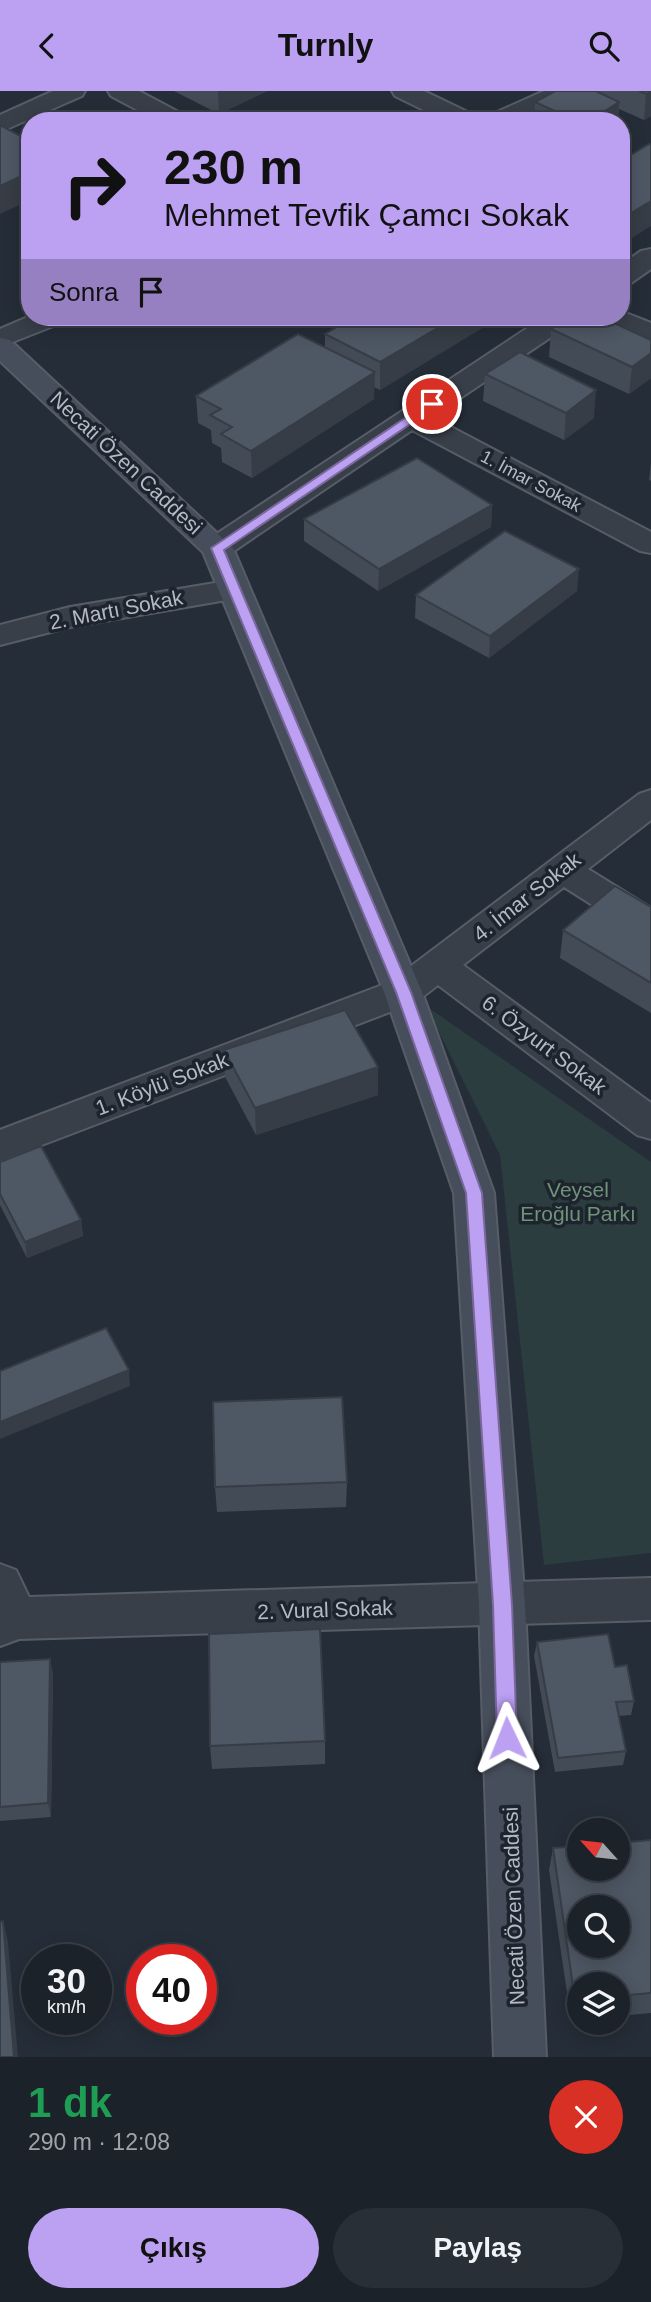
<!DOCTYPE html>
<html lang="tr">
<meta charset="utf-8">
<style>
:root{--surface:#1c222a;--page:#292f36;--text:#f1f3f6;--muted:#a0a4a8;--line:#3a3f47;--accent:#bca0f2}
body{margin:0;font-family:Helvetica,sans-serif;background:var(--page);color:var(--text);height:100vh;display:flex;flex-direction:column;font-size:26px;white-space:nowrap}
*{box-sizing:border-box;margin:0}
p{font-size:23px;color:var(--muted)}
.icon{flex:none;width:38px;height:38px;fill:none;stroke:currentColor;stroke-width:2;stroke-linecap:round;stroke-linejoin:round}
.map{position:relative;height:1966px;overflow:hidden}
.sheet{display:flex;flex-direction:column;background:var(--surface);flex:1}
.sheet>*{flex:none}
.hud{position:absolute;left:21px;top:21px;width:609px;height:214px;border-radius:28px;box-shadow:0 4px 18px #0003,0 0 0 2px var(--line);background:#bca0f2;color:#111;overflow:hidden}
.needle{width:46px;rotate:297deg}
.controls{position:absolute;left:567px;top:1727px;display:grid;gap:14px}
.controls a{display:grid;place-items:center;width:63px;height:63px;border-radius:50%;background:var(--surface);box-shadow:0 4px 18px #0003,0 0 0 2px var(--line);font-size:35px}
.speed{position:absolute;left:21px;top:1853px;display:flex;gap:14px;font-size:35px;font-weight:700;text-align:center}
.speed>*{display:grid;place-content:center;width:91px;height:91px;border-radius:50%;background:var(--surface);box-shadow:0 4px 18px #0003,0 0 0 2px var(--line);line-height:1}
.speed small{font-size:18px;font-weight:400}
.speed .limit{border:10px solid #d22;background:#fff;color:#111}
.pin{position:absolute;display:grid;place-items:center;width:60px;height:60px;color:#fff;margin:-30px;border:4px solid #fff;border-radius:50%;box-shadow:0 2px 7px #0007}
.me{position:absolute;width:77px;margin:-38px;rotate:358deg;stroke-linejoin:round;filter:drop-shadow(0 0 5px #0008)}
.turn{display:flex;align-items:center;gap:24px;height:147px;padding:0 28px;font-size:32px}
.turn .icon{width:91px;height:91px;stroke-width:2.5}
.turn b{display:block;font-size:49px;line-height:60px}
.then{display:flex;align-items:center;height:66px;padding:0 28px;background:#0003;gap:14px;font-size:26px}
.round{display:grid;place-items:center;flex:none;width:74px;height:74px;border-radius:37px;background:var(--page)}
.headline{display:flex;align-items:center;justify-content:space-between;height:119px;padding:0 28px}
h1{font-size:42px;font-weight:700;line-height:52px;color:#1e9e55}
.button{display:flex;gap:14px;margin-top:auto;padding:14px 28px}
.button a{flex:1;height:80px;border-radius:42px;background:var(--accent);color:#111;font-size:28px;font-weight:700;line-height:80px;text-align:center}
.button a+a{background:var(--page);color:var(--text)}
header{display:flex;justify-content:space-between;align-items:center;height:91px;padding:0 28px;background:var(--accent);color:#111;font-size:32px;font-weight:700}
.map>svg:first-child{display:block}
</style>
<header><svg class="icon" aria-label="back" viewBox="0 0 24 24"><path d="M15 5l-7 7 7 7"/></svg>Turnly<svg class="icon" aria-label="search" viewBox="0 0 24 24"><circle cx="10" cy="10" r="6"/><path d="M15 15l6 6"/></svg></header>
<div class="map">
<svg width="651" height="1966" viewBox="0 0 651 1966">
<rect width="100%" height="100%" fill="#252d38"/>
<!-- green -->
<path fill="#2b3d3e" d="M426,915L651,1071V1462L544,1474L500,1064Z"/>
<g fill="none" stroke-linecap="round" stroke-linejoin="round">
<!-- street casing -->
<g stroke="#575d67" stroke-width="4">
<path id="street" d="M53,0H85L82,5L0,41V24Z
M108,0H139L186,25L189,30H158L111,5Z
M392,0H424L476,25L479,30H446L395,5Z
M544,0H576L573,5L518,30H485L488,25Z
M651,158V178L631,192L621,194V174L641,160Z
M621,220L651,232V250L602,232L598,226H621Z
M30,225L65,226L61,232L0,256V238Z
M544,226H576L572,232L432,326L651,441V462L640,460L412,339L228,464L217,466L206,464L201,457L206,450Z
M233,489L244,492L249,499L244,506L70,536L0,554V534L70,516Z
M651,699V729L588,778L651,817V847L638,843L564,796L463,874L651,1012V1048L637,1044L438,894L416,911L0,1070V1039L390,891L639,703Z
M0,1473L16,1479L29,1506L651,1487V1529L19,1548L0,1555Z"/>
</g>
<!-- secondary casing -->
<g stroke="#575d67" stroke-width="4">
<path id="secondary" d="M0,247L10,249L233,457L422,901L494,1102L525,1514L546,1966H494L479,1514L454,1102L384,901L203,461L0,270Z"/>
</g>
<!-- street -->
<use href="#street" fill="#393f49" fill-rule="evenodd"/>
<!-- secondary -->
<use href="#secondary" fill="#474e5b" fill-rule="evenodd"/>
</g>
<!-- wall -->
<path fill="#434b56" d="M174,0H267L219,23Z
M597,0H651V25L644,29L619,18L618,30H534L535,11Z
M354,226H500L380,299L374,296V308L252,387L222,371L221,357L212,352L211,339L198,332L196,305L325,256V243Z
M551,238L651,249V287L629,303L549,266Z
M485,283L594,327L564,349L483,310Z
M651,372V390L649,389Z
M492,414L491,436L378,500L304,450V428Z
M577,500L489,567L415,527L416,504Z
M651,816V922L560,867L563,839Z
M224,959L378,1004L256,1044L225,986Z
M0,1071L81,1129L83,1145L27,1167L0,1114Z
M347,1391L346,1416L217,1421L215,1396Z
M537,1551L615,1576L634,1610L631,1624L619,1625L626,1660L623,1674L555,1681L534,1565Z
M0,1571L53,1582L51,1726L0,1730Z
M325,1650V1673L212,1678L210,1655Z
M651,1749V1922L618,1925V1894H579V1928L571,1929L549,1779L553,1757Z"/>
<!-- shaded-wall -->
<path fill="#373d46" d="M218,0H267L219,23Z
M651,1V25L644,29L646,3Z
M619,11L618,30H589Z
M30,81V109L0,123V95Z
M651,110V135L621,154V128Z
M456,226H500L380,299V271Z
M651,262V287L629,303L632,276Z
M375,281L374,308L252,387L251,360Z
M596,299L594,327L564,349L566,322Z
M492,414L491,436L378,500L379,478Z
M579,478L577,500L489,567L490,545Z
M378,976V1004L256,1044L255,1017Z
M81,1129L83,1145L27,1167L25,1151Z
M129,1279L130,1295L0,1348V1331Z
M50,1568L53,1582L51,1726L48,1712Z
M3,1830L8,1851L18,1966H14Z"/>
<!-- building -->
<path fill="#4e5764" stroke="#373d46" stroke-width="2" fill-rule="evenodd" d="M555,0H596L619,11L589,30H576L535,11Z
M639,0H651V1L646,3Z
M0,34L30,50V81L0,95Z
M649,53L651,54V110L621,128V70Z
M354,226H456L380,271L325,243Z
M572,226H601L651,249V262L632,276L551,238Z
M298,243L375,281L251,360L221,343L232,336L210,324L221,318L196,305Z
M520,261L596,299L566,322L485,283Z
M417,367L492,414L379,478L304,428Z
M505,440L579,478L490,545L416,504Z
M615,795L651,816V892L563,839Z
M345,919L378,976L255,1017L224,959Z
M41,1055L81,1129L25,1151L0,1103V1071Z
M106,1237L129,1279L0,1331V1280Z
M342,1306L347,1391L215,1396L213,1311Z
M320,1538L325,1650L210,1655L209,1543Z
M608,1543L615,1576L627,1574L634,1610L616,1611L626,1660L558,1667L537,1551Z
M50,1568L48,1712L0,1716V1571Z
M651,1749V1902L618,1905V1894H579V1909H575L553,1757L579,1755V1778H618V1752ZM579,1816H618V1855H579Z
M3,1830L14,1966H0V1831Z"/>
<!-- route -->
<path fill="#bca0f2" stroke="#7a689d" stroke-width="2" d="M432,309L438,313L437,315L224,459L411,901L482,1102L512,1514L517,1647L514,1653L507,1656L500,1653L497,1647L493,1514L466,1102L396,901L211,457Z"/>
<g text-anchor="middle" stroke-width="7" stroke-linejoin="round" paint-order="stroke">
<!-- far-street labels -->
<g font-size="18" fill="#b4bac5" stroke="#1e242e">
<text transform="translate(531 390) rotate(28)" y="6">1. İmar Sokak</text>
</g>
<!-- street labels -->
<g font-size="21" fill="#b4bac5" stroke="#1e242e">
<text transform="translate(126 372) rotate(43)" y="7">Necati Özen Caddesi</text>
<text transform="translate(116 519) rotate(-11)" y="7">2. Martı Sokak</text>
<text transform="translate(527 806) rotate(-38)" y="7">4. İmar Sokak</text>
<text transform="translate(544 954) rotate(37)" y="7">6. Özyurt Sokak</text>
<text transform="translate(162 993) rotate(-21)" y="7">1. Köylü Sokak</text>
<text transform="translate(325 1519) rotate(-2)" y="7">2. Vural Sokak</text>
<text transform="translate(514 1815) rotate(-92)" y="7">Necati Özen Caddesi</text>
</g>
<!-- park labels -->
<g font-size="21" fill="#6e9378" stroke="#1e242e">
<text x="578" y="1106">Veysel<tspan x="578" dy="24">Eroğlu Parkı</tspan></text>
</g>
</g>
</svg>
<div class="controls">
<a><svg class="needle" viewBox="-14 -14 28 28"><path d="M0-13l5 13h-10z" fill="#e53935"/><path d="M0 13l5-13h-10z" fill="#a0a4a8"/></svg></a>
<a><svg class="icon" aria-label="search" viewBox="0 0 24 24"><circle cx="10" cy="10" r="6"/><path d="M15 15l6 6"/></svg></a>
<a><svg class="icon" aria-label="layers" viewBox="0 0 24 24"><path d="M12 4l9 5-9 5-9-5zM3 14l9 5 9-5"/></svg></a>
</div>
<div class="speed"><div>30<small>km/h</small></div><div class="limit">40</div></div>
<div class="pin" style="left:432px;top:313px;background:#d93025"><svg class="icon" aria-label="arrive" viewBox="0 0 24 24"><path d="M6 21V4h12l-3 4 3 4H6"/></svg></div>
<svg class="me" style="left:507px;top:1647px" viewBox="-20 -20 40 40"><path d="M0-17L14 15 0 8-14 15z" fill="#bca0f2" stroke="#fff" stroke-width="4"/></svg>
<div class="hud">
<div class="turn"><svg class="icon" aria-label="right" viewBox="0 0 24 24"><path d="M7 20v-9h11M14 6l5 5-5 5"/></svg><div><b>230 m</b>Mehmet Tevfik Çamcı Sokak</div></div>
<div class="then">Sonra<svg class="icon" aria-label="arrive" viewBox="0 0 24 24"><path d="M6 21V4h12l-3 4 3 4H6"/></svg></div>
</div>
</div>
<section class="sheet">
<div class="headline"><div><h1>1 dk</h1><p>290 m · 12:08</p></div><a class="round" style="background:#d93025;color:#fff"><svg class="icon" aria-label="close" viewBox="0 0 24 24"><path d="M6 6l12 12M18 6L6 18"/></svg></a></div>
<div class="button"><a>Çıkış</a><a>Paylaş</a></div>
</section>
